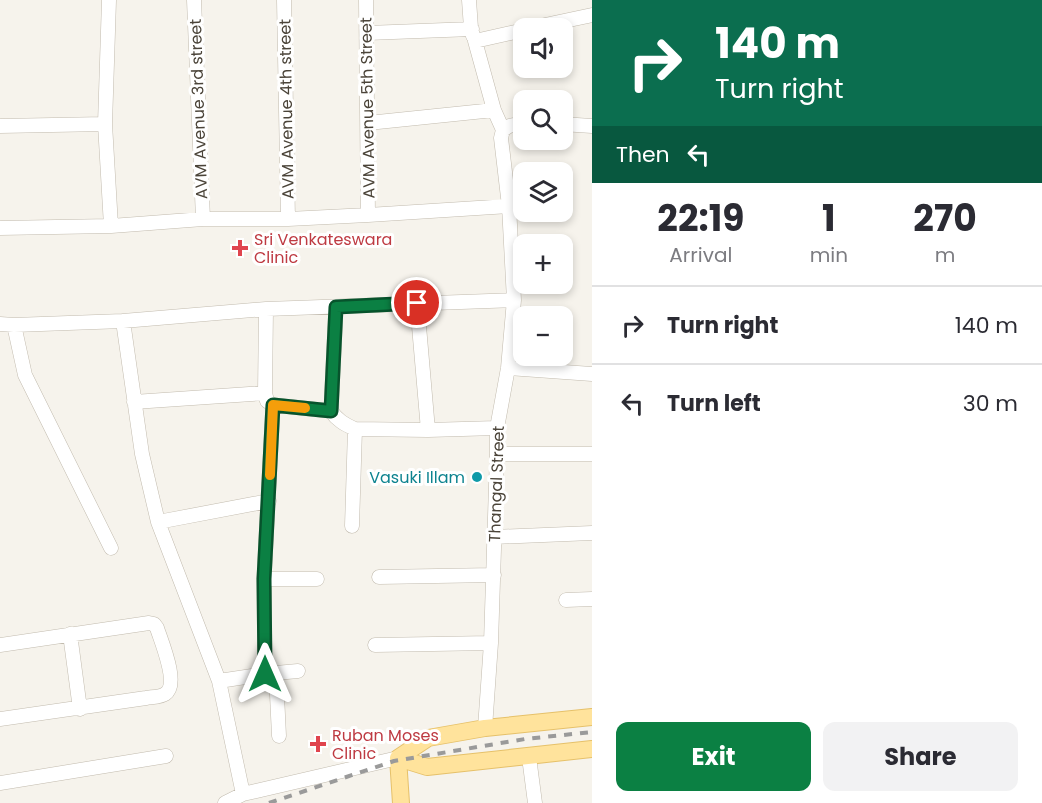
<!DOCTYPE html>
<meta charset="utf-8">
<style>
:root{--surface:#fff;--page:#f2f2f3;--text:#2b2b33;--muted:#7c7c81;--line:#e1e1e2;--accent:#0b8043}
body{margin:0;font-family:Poppins,sans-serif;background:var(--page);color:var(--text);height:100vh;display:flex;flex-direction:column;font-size:22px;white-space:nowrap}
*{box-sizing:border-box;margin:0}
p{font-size:20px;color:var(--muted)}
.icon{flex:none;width:33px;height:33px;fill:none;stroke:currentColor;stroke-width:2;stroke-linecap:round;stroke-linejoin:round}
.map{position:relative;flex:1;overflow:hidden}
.details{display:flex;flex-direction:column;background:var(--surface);width:450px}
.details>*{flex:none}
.banner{background:#0b6e4f;color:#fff;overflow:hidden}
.controls{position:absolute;left:513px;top:18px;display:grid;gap:12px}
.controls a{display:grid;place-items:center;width:60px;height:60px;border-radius:12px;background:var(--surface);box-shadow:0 3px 9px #0003;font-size:30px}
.pin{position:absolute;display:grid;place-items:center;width:51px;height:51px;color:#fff;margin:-26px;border:3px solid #fff;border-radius:50%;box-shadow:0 2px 6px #0007}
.me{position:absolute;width:66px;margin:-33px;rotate:0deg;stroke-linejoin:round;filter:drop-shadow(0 0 4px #0008)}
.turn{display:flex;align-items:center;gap:21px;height:126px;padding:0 24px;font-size:27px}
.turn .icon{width:78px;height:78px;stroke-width:2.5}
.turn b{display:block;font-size:42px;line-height:51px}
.then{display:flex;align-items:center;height:57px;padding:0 24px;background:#0003;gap:12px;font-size:22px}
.eta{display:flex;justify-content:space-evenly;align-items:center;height:102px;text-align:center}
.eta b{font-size:36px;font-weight:700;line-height:42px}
.button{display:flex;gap:12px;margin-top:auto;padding:12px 24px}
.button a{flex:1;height:69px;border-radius:12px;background:var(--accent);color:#fff;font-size:24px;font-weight:700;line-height:69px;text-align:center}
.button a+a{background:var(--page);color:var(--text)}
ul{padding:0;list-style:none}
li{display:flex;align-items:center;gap:18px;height:78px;padding:0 24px;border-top:2px solid var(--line)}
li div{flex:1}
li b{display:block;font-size:22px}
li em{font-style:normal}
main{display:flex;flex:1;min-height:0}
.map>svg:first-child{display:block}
</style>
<main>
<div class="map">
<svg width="592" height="803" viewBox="0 0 592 803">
<rect width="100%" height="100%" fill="#f6f3ec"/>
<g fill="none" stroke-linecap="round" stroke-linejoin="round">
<!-- minor casing -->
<g stroke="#c2bbae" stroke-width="15">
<path id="minor" d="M109,0L105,124L111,226
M194,0L203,219
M284,0L288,219
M366,0L368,215
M469,0L471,28L473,36
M531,28L592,15
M367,33L472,29
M368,123L494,110
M562,124L592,126
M0,126L105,124
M503,130L494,110L475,41L524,30
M503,130L509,126L524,123
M0,228L111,226L203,219H288L368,215L509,206
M417,303L428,430
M123,321L142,454L158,522L219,681L243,794
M0,324L14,325L123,321L266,309L514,300
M14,325L25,375L111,548
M508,368L592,374
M265,393L267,401L273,405L331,411C337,420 344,424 355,429L428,430L497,428
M134,402L265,393L266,309
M331,411L336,307
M497,454H592
M158,522L269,501
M352,526L355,429
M494,537L592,533
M379,577L494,575
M264,579H317
M566,600L592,599
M70,634L80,709
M0,645L149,623L154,624L157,628C161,641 180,685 165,694C161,697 152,697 146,698L0,719
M375,645L491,643
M265,674L264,579L273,405
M276,674L279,736
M219,681L265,674L298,671
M485,728L491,643L497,454V428L508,368L514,300L509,206L501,138L503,130
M529,757L535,803
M0,783L166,756
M225,803L243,794L398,758"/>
</g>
<!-- major casing -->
<g stroke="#e6c16a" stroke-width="18">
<path id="major" d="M398,758L428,738L485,728L592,717
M398,758L427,767L592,749
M398,758L401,803"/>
</g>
<!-- minor -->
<use href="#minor" stroke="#fff" stroke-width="14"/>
<!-- major -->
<use href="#major" stroke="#ffe39c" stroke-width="16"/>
<!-- rail -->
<path stroke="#9a9a9a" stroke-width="4" stroke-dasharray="8 8" stroke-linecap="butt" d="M269,803L394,761L525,739L592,732"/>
</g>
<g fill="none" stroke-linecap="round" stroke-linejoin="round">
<!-- route casing -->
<g stroke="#07532c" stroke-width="15">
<path id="route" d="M265,674L264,579L273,405L331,411L336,307L417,303"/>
</g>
<!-- route -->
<use href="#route" stroke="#0b8043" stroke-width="10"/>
<!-- slow -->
<path stroke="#f59e0b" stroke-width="10" d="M270,475L273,405L305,408"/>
</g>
<!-- markers -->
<g fill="#e0444e" stroke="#fff" stroke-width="2">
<path d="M237 239h6v6h6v6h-6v6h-6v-6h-6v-6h6z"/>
<path d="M315 735h6v6h6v6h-6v6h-6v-6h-6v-6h6z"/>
</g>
<circle fill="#0f9aa8" stroke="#fff" stroke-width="2" cx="477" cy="477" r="6"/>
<g text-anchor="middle" stroke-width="6" stroke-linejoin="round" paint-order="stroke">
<!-- street labels -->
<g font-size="16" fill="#4b4439" stroke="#fff">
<text transform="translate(367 108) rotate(-91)" y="6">AVM Avenue 5th Street</text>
<text transform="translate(198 109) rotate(-92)" y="6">AVM Avenue 3rd street</text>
<text transform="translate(286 109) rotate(-91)" y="6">AVM Avenue 4th street</text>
<text transform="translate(496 484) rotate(-88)" y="6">Thangal Street</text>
</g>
<!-- health labels -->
<g font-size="16" fill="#be3a42" stroke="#fff" text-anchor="start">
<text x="254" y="245">Sri Venkateswara<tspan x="254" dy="18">Clinic</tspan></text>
<text x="332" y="741">Ruban Moses<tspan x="332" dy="18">Clinic</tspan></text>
</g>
<!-- culture labels -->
<g font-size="16" fill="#0d838f" stroke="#fff" text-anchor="end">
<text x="465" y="483">Vasuki Illam</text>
</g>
</g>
</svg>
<div class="controls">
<a><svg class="icon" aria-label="sound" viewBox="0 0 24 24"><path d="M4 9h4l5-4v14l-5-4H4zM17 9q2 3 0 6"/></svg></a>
<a><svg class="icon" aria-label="search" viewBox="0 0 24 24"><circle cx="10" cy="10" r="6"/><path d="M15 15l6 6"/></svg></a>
<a><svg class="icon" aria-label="layers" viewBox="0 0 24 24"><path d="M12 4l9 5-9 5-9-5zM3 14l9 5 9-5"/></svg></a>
<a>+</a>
<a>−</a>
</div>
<div class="pin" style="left:417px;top:303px;background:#d93025"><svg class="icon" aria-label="arrive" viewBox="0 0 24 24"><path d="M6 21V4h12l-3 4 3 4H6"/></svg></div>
<svg class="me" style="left:265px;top:674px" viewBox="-20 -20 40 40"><path d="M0-17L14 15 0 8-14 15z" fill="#0b8043" stroke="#fff" stroke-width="4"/></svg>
</div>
<section class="details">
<div class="banner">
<div class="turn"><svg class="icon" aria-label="right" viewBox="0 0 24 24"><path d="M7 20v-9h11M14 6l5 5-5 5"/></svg><div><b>140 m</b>Turn right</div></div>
<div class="then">Then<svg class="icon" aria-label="left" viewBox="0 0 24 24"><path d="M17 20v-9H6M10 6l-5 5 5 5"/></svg></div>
</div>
<div class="eta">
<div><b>22:19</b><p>Arrival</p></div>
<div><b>1</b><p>min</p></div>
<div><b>270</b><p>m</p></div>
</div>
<ul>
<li><svg class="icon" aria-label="right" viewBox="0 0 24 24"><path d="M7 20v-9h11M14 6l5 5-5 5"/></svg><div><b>Turn right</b></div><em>140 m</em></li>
<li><svg class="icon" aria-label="left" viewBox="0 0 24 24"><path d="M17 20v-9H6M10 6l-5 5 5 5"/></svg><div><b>Turn left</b></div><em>30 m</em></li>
</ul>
<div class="button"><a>Exit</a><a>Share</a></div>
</section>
</main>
